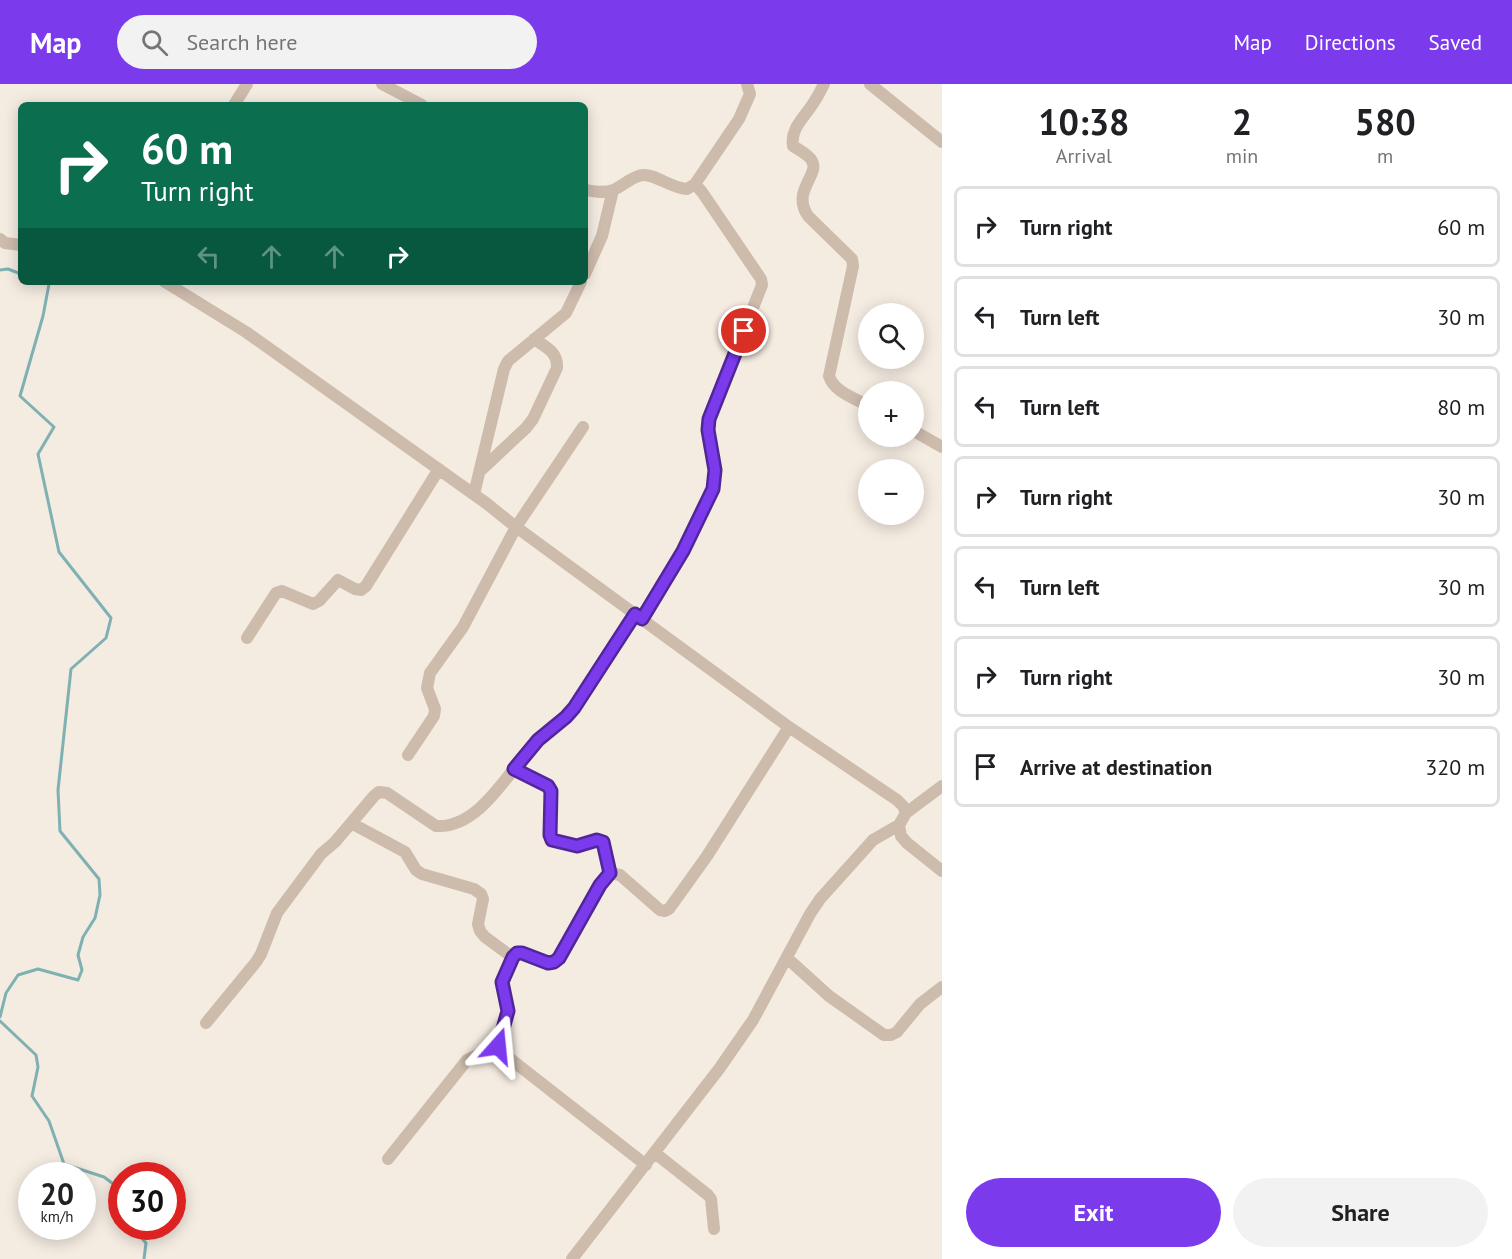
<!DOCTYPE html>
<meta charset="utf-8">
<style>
:root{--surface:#fff;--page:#f2f2f2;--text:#202124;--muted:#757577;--line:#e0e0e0;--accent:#7c3aed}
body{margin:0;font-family:"PT Sans",sans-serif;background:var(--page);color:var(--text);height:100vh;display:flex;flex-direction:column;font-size:22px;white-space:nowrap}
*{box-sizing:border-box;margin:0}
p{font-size:20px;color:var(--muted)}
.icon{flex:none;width:33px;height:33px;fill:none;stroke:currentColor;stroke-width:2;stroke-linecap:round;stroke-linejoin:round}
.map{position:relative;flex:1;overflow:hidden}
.panel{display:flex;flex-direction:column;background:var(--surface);width:570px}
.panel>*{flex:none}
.guide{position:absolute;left:18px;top:18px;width:570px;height:183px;border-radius:9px;box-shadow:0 3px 15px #0003;background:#0b6e4f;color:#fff;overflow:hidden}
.controls{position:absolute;left:858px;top:219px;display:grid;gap:12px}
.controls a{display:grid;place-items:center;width:66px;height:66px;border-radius:50%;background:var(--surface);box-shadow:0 3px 15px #0003;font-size:30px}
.speed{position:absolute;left:18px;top:1078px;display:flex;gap:12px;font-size:30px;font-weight:700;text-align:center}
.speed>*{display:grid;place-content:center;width:78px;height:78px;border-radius:50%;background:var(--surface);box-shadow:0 3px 15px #0003;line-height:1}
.speed small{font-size:15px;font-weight:400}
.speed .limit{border:9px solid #d22;background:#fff;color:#111}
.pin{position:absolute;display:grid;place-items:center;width:51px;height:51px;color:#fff;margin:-26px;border:3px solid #fff;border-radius:50%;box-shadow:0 2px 6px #0007}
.me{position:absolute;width:66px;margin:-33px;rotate:18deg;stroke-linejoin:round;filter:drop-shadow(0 0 4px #0008)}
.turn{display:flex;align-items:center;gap:21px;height:126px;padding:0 24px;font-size:27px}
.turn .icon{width:78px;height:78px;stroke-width:2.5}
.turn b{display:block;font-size:42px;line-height:51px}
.lanes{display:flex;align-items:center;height:57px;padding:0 24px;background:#0003;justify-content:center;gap:30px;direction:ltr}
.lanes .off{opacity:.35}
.eta{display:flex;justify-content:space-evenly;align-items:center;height:102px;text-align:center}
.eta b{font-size:36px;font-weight:700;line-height:42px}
.primary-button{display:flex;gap:12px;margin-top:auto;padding:12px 24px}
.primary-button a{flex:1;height:69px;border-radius:36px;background:var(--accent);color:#fff;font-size:24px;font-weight:700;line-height:69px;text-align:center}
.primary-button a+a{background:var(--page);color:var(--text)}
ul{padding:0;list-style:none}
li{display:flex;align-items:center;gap:18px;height:81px;margin:0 12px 9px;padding:0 12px;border:3px solid var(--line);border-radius:9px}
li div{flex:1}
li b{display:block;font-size:22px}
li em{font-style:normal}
header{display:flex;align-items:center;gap:36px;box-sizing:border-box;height:84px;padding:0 30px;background:var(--accent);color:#fff}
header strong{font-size:28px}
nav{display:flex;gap:33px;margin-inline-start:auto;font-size:21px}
.search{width:420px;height:54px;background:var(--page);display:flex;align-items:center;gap:15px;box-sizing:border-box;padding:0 21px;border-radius:33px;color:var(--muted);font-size:22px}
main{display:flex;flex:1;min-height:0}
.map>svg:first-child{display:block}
</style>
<header>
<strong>Map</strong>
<div class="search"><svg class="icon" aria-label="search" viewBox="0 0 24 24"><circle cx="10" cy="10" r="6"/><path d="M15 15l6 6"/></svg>Search here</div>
<nav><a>Map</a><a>Directions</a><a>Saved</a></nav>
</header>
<main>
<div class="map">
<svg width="942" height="1175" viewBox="0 0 942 1175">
<rect width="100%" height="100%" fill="#f4ebe1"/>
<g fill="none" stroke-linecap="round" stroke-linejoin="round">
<!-- stream -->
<path stroke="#7fb0b2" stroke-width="3" d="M0,186L8,185L21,190
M0,933L6,909L18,891L38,885L78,896L82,886L78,871L83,853L95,834L100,811L99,795L60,747L58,706L71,585L106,554L111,534L59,468L38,370L54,343L20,312L43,232L49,200L43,198
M0,937L36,971L38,983L32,1012L49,1037L64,1080L104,1093L116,1102L122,1128
M132,1143L146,1159L144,1175"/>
<!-- minor -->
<path stroke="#cdbbac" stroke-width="12" d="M382,0L422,21
M824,0C821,6 818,12 814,18C805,33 790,44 793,62C799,66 809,71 812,77C820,91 791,107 808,132L852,175L853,182L829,292C834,308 855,314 868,322
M870,0L942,58
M234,21L247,0
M585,106C594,107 604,110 613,106C623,102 632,92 643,91C655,90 673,105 687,105L695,100L739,35L750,10L747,0
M0,155L5,159L21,161
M585,190L602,152L613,106
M165,198L246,248L486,419L516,443L789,643L897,716L903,722L906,729L899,741L901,752L907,759L942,787
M914,347L942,363
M480,387L526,344L533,335L557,284C558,268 546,263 534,255
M474,410L504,285L508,277L566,229L581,198
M642,535L683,467L713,405L715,386L708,346L709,335L762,201L761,195L702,108L695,100
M247,554L276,509L282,507L313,520L319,517L338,496L355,505L361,506L366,502L439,385
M408,671L434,632L435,625L427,604L430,589L463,543L516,443L583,343
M514,685L547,702L551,707L550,751L552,756L577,762L597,756L603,758L610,789
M906,729L942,702
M351,739L405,768L416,786L422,790L474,805L481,810L483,815L478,840L480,847L485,853L512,873
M787,874L829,912L884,951H891L897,948L920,920L942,903
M206,939L256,878L261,870L277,829L321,770L335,758L374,712L379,708L387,709L436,742C480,745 509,686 536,658C547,646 563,637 574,624L635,530
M655,1069L708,1111L711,1115L714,1145
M388,1075L467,976L497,962
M646,1081L499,966C494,953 509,940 508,926C507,917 502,908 502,899C503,893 506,887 509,881C523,852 540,889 559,874L600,801L610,789L620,791L660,826L665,827L669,825L707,772L789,643
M572,1175L719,985L753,936L810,830L820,815L873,756L899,741"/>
</g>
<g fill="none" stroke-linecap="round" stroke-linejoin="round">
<!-- route casing -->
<g stroke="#51269a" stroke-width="15">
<path id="route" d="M498,962L508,927L502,898L513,873L517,869H522L548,879L554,878L559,874L600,801L610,789L603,758L597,756L577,762L552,756L550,751L551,707L548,702L514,685L538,656L566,633L574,624L635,530L642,535L683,467L713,405L715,386L708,346L709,335L744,247"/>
</g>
<!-- route -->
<use href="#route" stroke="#7c3aed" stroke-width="10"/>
</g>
</svg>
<div class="controls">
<a><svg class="icon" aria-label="search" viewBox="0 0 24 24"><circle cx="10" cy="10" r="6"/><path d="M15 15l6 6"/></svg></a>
<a>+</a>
<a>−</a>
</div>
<div class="speed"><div>20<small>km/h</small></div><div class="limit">30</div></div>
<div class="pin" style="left:744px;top:247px;background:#d93025"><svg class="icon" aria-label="arrive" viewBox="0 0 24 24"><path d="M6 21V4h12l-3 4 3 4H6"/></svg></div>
<svg class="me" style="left:498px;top:962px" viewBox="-20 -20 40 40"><path d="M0-17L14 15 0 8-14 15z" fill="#7c3aed" stroke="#fff" stroke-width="4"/></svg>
<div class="guide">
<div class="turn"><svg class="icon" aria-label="right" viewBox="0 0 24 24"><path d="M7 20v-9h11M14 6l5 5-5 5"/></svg><div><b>60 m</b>Turn right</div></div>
<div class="lanes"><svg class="icon off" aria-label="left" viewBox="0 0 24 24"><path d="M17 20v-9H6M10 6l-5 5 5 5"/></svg><svg class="icon off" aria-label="ahead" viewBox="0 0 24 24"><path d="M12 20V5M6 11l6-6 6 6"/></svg><svg class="icon off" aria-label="ahead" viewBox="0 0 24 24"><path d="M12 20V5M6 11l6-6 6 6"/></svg><svg class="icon" aria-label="right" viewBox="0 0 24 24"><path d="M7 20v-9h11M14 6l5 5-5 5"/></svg></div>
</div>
</div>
<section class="panel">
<div class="eta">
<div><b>10:38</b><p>Arrival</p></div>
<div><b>2</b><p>min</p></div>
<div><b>580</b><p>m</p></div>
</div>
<ul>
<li><svg class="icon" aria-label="right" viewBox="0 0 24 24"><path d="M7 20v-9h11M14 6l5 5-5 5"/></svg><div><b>Turn right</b></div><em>60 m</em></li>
<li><svg class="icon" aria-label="left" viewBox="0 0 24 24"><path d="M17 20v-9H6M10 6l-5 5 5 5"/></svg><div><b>Turn left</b></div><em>30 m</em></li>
<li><svg class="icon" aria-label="left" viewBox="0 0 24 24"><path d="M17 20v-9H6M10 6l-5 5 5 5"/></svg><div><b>Turn left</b></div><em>80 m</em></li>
<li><svg class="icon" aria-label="right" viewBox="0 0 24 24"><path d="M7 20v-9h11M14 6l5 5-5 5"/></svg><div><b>Turn right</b></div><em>30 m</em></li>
<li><svg class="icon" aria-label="left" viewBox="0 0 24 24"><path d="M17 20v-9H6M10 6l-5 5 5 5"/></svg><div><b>Turn left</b></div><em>30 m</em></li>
<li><svg class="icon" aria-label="right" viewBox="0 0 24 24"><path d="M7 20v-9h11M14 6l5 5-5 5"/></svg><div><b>Turn right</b></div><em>30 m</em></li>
<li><svg class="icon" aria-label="arrive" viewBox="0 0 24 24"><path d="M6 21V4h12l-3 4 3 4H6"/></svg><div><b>Arrive at destination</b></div><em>320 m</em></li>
</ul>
<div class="primary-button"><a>Exit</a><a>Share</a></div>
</section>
</main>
